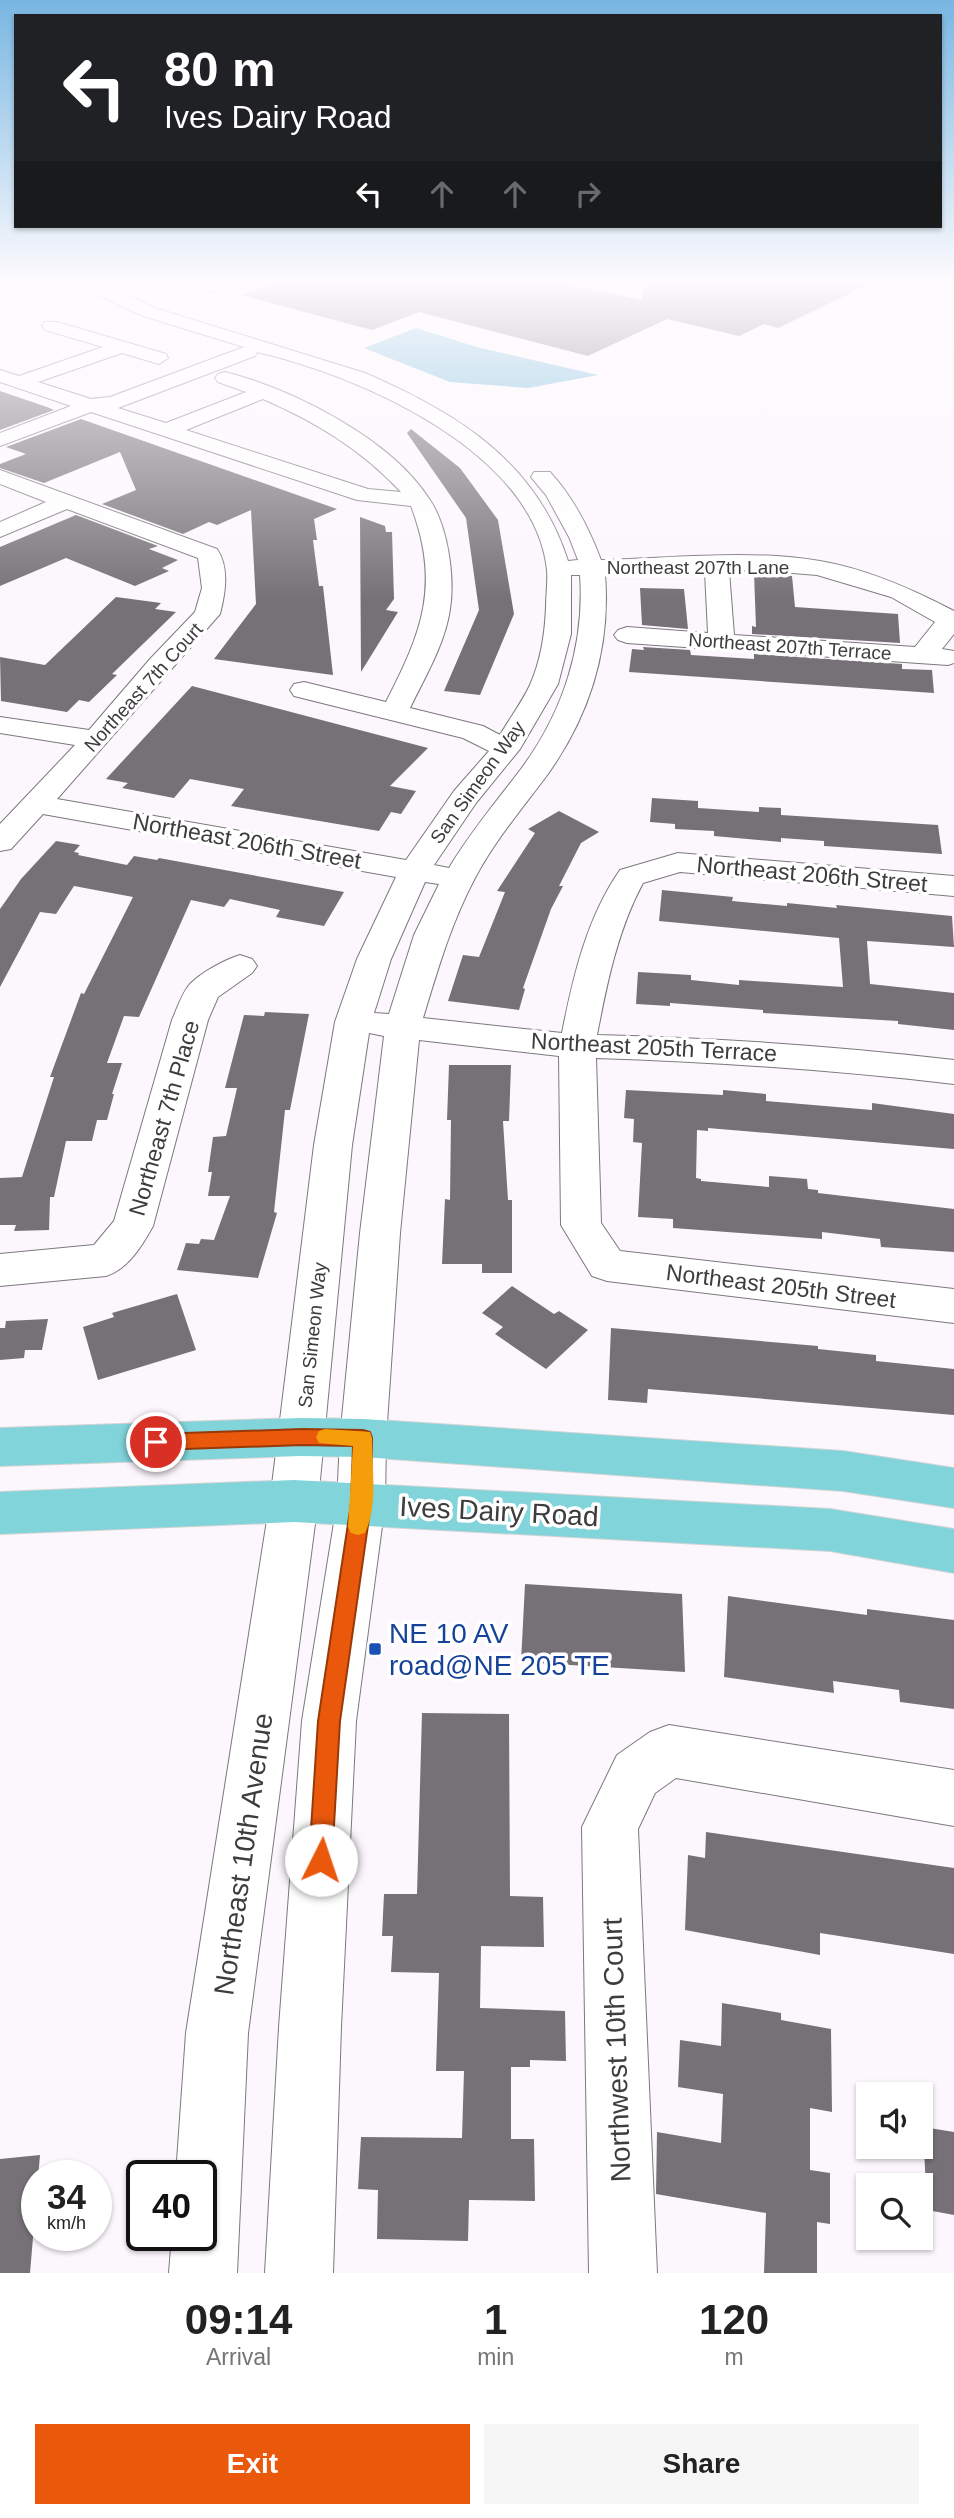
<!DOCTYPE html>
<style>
:root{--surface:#fff;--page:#f6f6f6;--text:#222;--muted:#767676;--accent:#ea580c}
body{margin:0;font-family:Helvetica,sans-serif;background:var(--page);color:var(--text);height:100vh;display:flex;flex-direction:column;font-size:26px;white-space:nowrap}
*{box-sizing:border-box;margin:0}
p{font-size:23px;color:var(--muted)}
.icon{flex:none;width:38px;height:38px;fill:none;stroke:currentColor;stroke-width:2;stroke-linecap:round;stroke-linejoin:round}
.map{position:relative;height:2273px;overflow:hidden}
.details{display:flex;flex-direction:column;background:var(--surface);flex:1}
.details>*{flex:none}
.guide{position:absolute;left:14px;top:14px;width:928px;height:214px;border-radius:0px;box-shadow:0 2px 5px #0004;background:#202124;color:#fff;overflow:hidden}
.tools{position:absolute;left:856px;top:2082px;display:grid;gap:14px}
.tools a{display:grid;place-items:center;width:77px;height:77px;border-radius:0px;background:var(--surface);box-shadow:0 2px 5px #0004;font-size:35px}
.speed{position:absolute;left:21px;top:2160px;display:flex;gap:14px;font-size:35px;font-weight:700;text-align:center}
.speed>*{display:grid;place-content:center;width:91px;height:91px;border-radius:50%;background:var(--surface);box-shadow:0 2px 5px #0004;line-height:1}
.speed small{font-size:18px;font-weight:400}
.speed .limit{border:4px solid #111;border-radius:10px;background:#fff;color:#111}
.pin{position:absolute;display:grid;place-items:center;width:60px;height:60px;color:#fff;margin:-30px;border:4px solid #fff;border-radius:50%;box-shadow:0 2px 7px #0007}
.me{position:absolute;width:77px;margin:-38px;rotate:4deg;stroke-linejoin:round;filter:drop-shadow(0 0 5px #0008)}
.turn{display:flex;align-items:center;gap:24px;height:147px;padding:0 35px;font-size:32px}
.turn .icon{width:91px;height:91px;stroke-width:2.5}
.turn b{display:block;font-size:49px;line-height:60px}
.lanes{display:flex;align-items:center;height:66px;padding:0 35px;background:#0003;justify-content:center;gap:35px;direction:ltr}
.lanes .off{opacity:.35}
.eta{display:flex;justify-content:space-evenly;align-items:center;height:119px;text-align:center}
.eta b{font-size:42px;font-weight:600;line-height:49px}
.action{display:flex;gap:14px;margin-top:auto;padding:14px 35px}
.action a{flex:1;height:80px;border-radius:0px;background:var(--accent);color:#fff;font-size:28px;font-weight:600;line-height:80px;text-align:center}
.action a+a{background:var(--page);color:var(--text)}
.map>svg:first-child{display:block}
</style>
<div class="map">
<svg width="954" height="2273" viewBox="0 0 954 2273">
<rect width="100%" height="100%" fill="#fcf7fd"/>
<!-- water -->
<path fill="#71b8da" d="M416,328L477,347L598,375L528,388L450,382L364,348Z"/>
<!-- building -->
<path fill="#757176" d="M280,282H559L642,300L644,282H874L778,328L764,324L739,336L667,319L588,356L419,312L372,330L241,295Z
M0,391L47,407L54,410L0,430Z
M81,419L337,509L314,519L317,540H313L319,586H323L333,675L214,659L256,604L251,510L217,525L209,522L183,534L102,504L136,490L120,452L44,483L0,468V464L26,454L6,447Z
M411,429L460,468L498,520L514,614L480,695L444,691L479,610L466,518L407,433Z
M76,515L158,546L149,549L178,560L162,568L169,571L135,586L66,558L0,586V547Z
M360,517L385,526L386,532H392L394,599L386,610L398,612L361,672Z
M754,573L792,576L795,607L898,614L900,643L752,634V626L756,627Z
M640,588L684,589L688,629L642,625Z
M116,597L161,603L155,609L176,612L112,674L117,675L89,702L79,700L67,712L1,701L0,657L45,665Z
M643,647L690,650L691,655L754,659V654L902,664V669L932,670L934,693L629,672L632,649L644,650Z
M192,686L428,748L390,786L416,791L401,814L391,812L379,831L231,806L244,789L190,779L174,798L122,788L128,783L106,779Z
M652,798L698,801V808L759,812V807L781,808V815L938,825L942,854L824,846V841L781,838V842L714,836V831L675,829V824L650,822Z
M559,811L599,832L581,843L559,886H563L551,909L523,988L525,989L519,1010L448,1001L463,955L479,957L505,892L497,891L535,833L528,829Z
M56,841L80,845L74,852L79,853L78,855L127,865L134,856L157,860L159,858L344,892L324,926L276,917L280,910L230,899L224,907L191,900L139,1017L124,1016L107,1063H122L112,1094H114L107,1120H97L92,1141H66L54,1197H50L49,1230L14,1231L16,1225H0V1178L22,1177L54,1077H50L81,993L84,994L133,897L74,886L56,914L40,912L0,987V909L21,879Z
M662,890L733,897L732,901L787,906V903L837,908L836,905L952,916L954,947L867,941L870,984L954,993V1030L898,1024V1021L763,1013V1010L670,1003V1006L636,1004L638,972L691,975V980L739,985V980L843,987L839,938L659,921Z
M265,1012L309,1014L290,1110H285L274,1212L277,1213L258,1278L177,1270L186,1243L199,1244L201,1239L214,1240L230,1196H208L212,1172H208L213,1137L226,1136L237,1088H225L244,1015L264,1016Z
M449,1065H511L509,1121H503L508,1200H512V1273H482V1264H442L445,1199L450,1200L451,1120H447Z
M626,1090L723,1095V1090L766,1094V1101L872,1110V1103L954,1114V1149L708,1128V1131L697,1130L696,1178L701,1179V1181L769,1187V1176L807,1179L808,1189L818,1190V1193L954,1209V1252L881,1247L880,1239L822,1232V1239L673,1228V1219L638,1217L642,1143L633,1142L634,1119L624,1118Z
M512,1286L554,1314L559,1311L588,1330L546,1369L495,1334L503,1327L482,1313Z
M177,1294L196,1350L98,1380L83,1327L114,1317L112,1313Z
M48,1319L42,1350H25L24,1358L0,1360V1328H5L6,1321Z
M611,1328L818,1346V1349L876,1355V1361L954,1369V1415L648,1389L647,1403L608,1400Z
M525,1584L682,1594L685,1672L521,1662Z
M728,1596L867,1615V1609L954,1620V1709L900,1702L899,1690L833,1681L834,1693L724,1677Z
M422,1713L509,1714L510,1896L543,1897L544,1947L481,1946L480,2008L565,2011L566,2061L530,2060V2067H511V2139H534L535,2201L469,2200L468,2241L377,2239L378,2190L358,2189L361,2137L462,2138L464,2071H436L439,1973L391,1972L393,1936H382L384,1894H417Z
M706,1832L954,1868V1954L820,1933V1955L685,1930L688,1855L705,1858Z
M722,2003L781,2013V2020L831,2029L832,2112L810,2108V2170L830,2173V2224L817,2222V2273H764L766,2213L656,2194L657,2132L721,2143L723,2094L678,2087L680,2040L721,2046Z
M923,2127L954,2132V2215L927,2210Z
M40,2155L30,2273H0V2159Z"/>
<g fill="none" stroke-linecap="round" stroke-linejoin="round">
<!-- minor casing -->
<g stroke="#7c787e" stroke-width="2">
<path id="minor" d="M0,282H32L24,287H0Z
M77,282H98L155,308L365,373C457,413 536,461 568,561L578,560L569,537L546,495L531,477L534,472H550C573,497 589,528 601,560C673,558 749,549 820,561C867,569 912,589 954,611V634L942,649L954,651V663L948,665L627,643L618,640L614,635L618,630L627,627L708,633L705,572L605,574C611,649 589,718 545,778C520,811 494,842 475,878C451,923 438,969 423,1018L562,1033C573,977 587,917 620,870L678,853L954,876V896L680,872L643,883C618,929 607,983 597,1035C717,1038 835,1046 954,1060V1084C835,1070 716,1062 596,1058L601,1223L620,1251L954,1289V1323L607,1281L592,1276L561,1225L559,1056L419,1040L400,1233L386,1438L385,1504L356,1721L341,2027L333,2273H265L279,2027L302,1721L337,1504L340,1438L360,1233L384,1036L369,1033L352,1145L318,1501L248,2033L237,2273H169L172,2235H201V2175H176L186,2033L270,1501L314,1145L335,1022L357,959L396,877L43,814L11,849L0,851V824L75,745L0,733V717L89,730L150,659L195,612L202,588L198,558L67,509L0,537V522L46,502L0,484V470L217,549C230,568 225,594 220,614L57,799L406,860L454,791L489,751L463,738L294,696L290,690L294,684L304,682L386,702C422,632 441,585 411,506L357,500L91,412L0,446V433L71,406L0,382V370L19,376L103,347L45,330L42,326L45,322H57L166,354L168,358L159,364L122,353L38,382L91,399L110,397L244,347L143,316L79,286ZM257,352C357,375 534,450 547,570C548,582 546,595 546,607C545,633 541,660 530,685C522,702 510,718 500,735L483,726L410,708C425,677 445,644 450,609C455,577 448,527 430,500C392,439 293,389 225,372L218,374L215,378L218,382L246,392L166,423L118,408L255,356ZM263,399C316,422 362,450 401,492L368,489L186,430ZM755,570L817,575L891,597L935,622L915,647L734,635L729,571ZM571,575H580C585,645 563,713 521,769C496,802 470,833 449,868L434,865L476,803L520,749L558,684L571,634ZM425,882L439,884L414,935L389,1014L374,1013L391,959Z
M170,282H240C225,298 192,290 172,286Z
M240,955L252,959L257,966L252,973L218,997L208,1020L153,1226C142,1246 128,1269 106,1276L0,1286V1254L94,1245L114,1221L172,1020C177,1009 182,993 190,984C202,972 224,960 240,955Z
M669,1725L954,1770V1826L676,1778L655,1793L638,1829L657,2273H589L582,1827L617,1755L650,1732Z"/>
</g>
<!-- major casing -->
<g stroke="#d5d4d5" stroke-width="2">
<path id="major" d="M301,1418L363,1419L843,1451L954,1468V1508L843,1491L363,1457L301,1456L0,1466V1428Z
M294,1480L830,1509L954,1529V1573L830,1551L294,1522L0,1534V1492Z"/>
</g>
<!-- minor -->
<use href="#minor" fill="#fff" fill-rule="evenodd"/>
<!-- major -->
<use href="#major" fill="#81d4da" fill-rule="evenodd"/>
</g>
<!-- sky -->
<linearGradient id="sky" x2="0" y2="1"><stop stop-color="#78b6e2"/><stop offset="0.47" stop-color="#fefbfe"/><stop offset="1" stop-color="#fefbfe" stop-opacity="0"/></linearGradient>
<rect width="954" height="600" fill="url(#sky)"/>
<!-- route -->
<path fill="#ea580c" stroke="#983908" stroke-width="2" d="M302,1429L363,1430L370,1432L372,1438L371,1504L340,1721L332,1860L329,1869L321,1872L312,1869L309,1860L318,1721L351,1504L353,1446L302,1445L156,1450L150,1447L147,1442L150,1436L156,1434Z"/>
<!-- slow -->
<path fill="#f59e0b" d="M325,1429L370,1432L372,1438C372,1467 378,1506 365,1533L358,1535L351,1533L348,1527L353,1446L319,1443L316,1437L319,1431Z"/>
<!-- markers -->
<rect fill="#1a4fb4" stroke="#fff" stroke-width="2.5" x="368" y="1642" width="14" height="14" rx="3.5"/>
<g text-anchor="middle" stroke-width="7" stroke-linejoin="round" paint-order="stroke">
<!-- far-street labels -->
<g font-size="19" fill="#3e3c3e" stroke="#fff">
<text x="698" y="574">Northeast 207th Lane</text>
<text transform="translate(790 646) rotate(4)" y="7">Northeast 207th Terrace</text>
<text transform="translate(143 687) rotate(-48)" y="7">Northeast 7th Court</text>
<text transform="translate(477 782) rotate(-54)" y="7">San Simeon Way</text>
<text transform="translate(312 1335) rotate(-84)" y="7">San Simeon Way</text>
</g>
<!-- street labels -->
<g font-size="23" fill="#3e3c3e" stroke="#fff">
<text transform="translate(247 841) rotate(10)" y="8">Northeast 206th Street</text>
<text transform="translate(812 874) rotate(5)" y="8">Northeast 206th Street</text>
<text transform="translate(654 1047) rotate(3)" y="8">Northeast 205th Terrace</text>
<text transform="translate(164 1118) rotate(-74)" y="8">Northeast 7th Place</text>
<text transform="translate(781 1286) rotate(7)" y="8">Northeast 205th Street</text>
</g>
<!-- near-street labels -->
<g font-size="28" fill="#3e3c3e" stroke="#fff">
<text transform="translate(499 1511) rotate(3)" y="10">Ives Dairy Road</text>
<text transform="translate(243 1854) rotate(-82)" y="10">Northeast 10th Avenue</text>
<text transform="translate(616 2050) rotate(-92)" y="10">Northwest 10th Court</text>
</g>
<!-- near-transit labels -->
<g font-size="28" fill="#164399" stroke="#fff" text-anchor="start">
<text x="389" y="1643">NE 10 AV<tspan x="389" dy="32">road@NE 205 TE</tspan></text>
</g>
</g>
</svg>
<div class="tools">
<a><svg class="icon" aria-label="sound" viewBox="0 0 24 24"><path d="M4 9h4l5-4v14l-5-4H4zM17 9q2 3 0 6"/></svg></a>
<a><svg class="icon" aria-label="search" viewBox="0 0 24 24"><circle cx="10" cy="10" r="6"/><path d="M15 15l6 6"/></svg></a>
</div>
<div class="speed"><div>34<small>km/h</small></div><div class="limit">40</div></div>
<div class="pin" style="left:156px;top:1442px;background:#d93025"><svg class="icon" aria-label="arrive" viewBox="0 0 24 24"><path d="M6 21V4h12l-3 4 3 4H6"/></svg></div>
<svg class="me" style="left:321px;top:1860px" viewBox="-20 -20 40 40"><circle r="19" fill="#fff"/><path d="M0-13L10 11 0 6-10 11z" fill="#ea580c"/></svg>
<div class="guide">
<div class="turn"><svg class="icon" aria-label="left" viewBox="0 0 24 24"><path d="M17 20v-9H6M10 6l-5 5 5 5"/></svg><div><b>80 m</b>Ives Dairy Road</div></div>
<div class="lanes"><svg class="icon" aria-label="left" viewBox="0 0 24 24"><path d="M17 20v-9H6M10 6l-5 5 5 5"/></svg><svg class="icon off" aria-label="ahead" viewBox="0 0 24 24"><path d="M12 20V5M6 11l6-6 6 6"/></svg><svg class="icon off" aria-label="ahead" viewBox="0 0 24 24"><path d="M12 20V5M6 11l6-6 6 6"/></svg><svg class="icon off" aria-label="right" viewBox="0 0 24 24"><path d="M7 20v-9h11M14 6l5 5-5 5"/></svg></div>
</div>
</div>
<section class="details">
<div class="eta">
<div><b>09:14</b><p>Arrival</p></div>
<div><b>1</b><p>min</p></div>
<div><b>120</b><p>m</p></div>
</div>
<div class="action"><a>Exit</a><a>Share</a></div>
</section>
